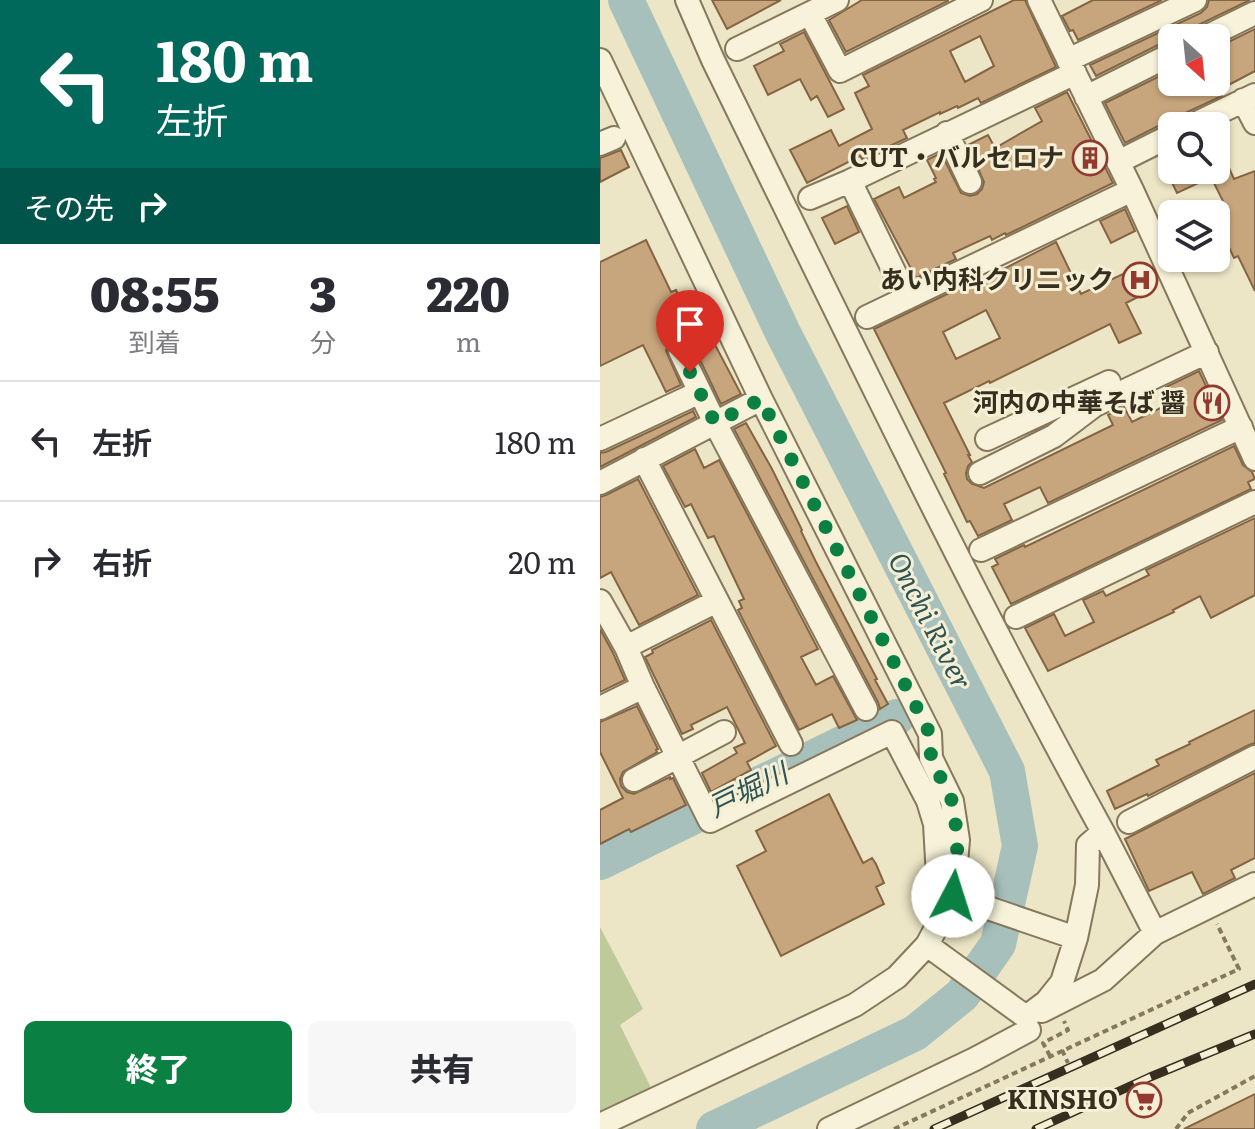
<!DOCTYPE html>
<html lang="ja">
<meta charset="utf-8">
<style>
:root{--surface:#fff;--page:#f7f7f7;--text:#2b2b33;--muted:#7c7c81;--line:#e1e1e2;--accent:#0b8043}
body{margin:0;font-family:Literata,"Noto Sans JP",serif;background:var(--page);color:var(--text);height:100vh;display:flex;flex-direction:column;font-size:30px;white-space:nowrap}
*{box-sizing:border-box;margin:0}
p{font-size:26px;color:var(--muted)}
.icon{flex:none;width:44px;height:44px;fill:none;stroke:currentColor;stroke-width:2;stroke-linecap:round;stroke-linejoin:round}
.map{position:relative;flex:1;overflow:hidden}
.panel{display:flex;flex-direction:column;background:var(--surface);width:600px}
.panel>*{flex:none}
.top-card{background:#00695c;color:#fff;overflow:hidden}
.needle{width:52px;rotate:153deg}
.fabs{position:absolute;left:558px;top:24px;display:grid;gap:16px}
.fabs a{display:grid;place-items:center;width:72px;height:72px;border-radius:12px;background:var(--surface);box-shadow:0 2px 6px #0004;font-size:40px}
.pin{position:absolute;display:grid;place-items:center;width:68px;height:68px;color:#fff;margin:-82px -34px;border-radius:50% 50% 50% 0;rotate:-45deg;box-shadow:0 0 8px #0007}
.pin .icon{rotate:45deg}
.me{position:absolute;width:88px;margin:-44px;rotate:5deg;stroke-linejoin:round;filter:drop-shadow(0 0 6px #0008)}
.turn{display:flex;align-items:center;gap:28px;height:168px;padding:0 24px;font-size:36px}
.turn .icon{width:104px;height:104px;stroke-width:2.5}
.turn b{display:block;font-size:56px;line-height:68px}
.then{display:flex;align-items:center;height:76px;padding:0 24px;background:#0003;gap:16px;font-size:30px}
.eta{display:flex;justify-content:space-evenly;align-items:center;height:136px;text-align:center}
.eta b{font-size:48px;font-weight:800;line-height:56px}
.primary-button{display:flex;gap:16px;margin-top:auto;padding:16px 24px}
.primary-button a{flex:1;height:92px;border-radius:12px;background:var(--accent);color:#fff;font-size:32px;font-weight:800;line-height:92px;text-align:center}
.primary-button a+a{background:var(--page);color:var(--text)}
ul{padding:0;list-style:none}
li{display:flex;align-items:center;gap:24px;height:120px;padding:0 24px;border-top:2px solid var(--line)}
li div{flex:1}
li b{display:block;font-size:30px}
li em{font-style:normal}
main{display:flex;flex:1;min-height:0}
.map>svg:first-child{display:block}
</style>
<main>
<section class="panel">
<div class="top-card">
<div class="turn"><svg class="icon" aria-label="left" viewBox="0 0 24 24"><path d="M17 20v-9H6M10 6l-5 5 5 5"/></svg><div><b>180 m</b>左折</div></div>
<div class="then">その先<svg class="icon" aria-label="right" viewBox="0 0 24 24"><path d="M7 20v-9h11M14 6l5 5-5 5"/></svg></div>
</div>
<div class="eta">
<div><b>08:55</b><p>到着</p></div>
<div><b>3</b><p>分</p></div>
<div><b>220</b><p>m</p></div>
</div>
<ul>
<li><svg class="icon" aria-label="left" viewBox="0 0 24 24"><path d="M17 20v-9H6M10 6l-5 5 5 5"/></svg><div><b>左折</b></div><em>180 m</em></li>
<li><svg class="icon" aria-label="right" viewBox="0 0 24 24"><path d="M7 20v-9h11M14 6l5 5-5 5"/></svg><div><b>右折</b></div><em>20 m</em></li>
</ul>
<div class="primary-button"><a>終了</a><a>共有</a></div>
</section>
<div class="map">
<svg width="655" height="1129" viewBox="0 0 655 1129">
<rect width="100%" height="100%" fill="#ece5c6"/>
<!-- green -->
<path fill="#beca9a" d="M0,927L43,1009L20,1025L54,1094L0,1119Z"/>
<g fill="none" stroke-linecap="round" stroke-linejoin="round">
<!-- river -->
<path stroke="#a7c0bb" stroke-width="36" d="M26,0L183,333L407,771L420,846L398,944L362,995L315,1033L114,1129
M0,862L297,717"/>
</g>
<!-- building -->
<path fill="#c8a67d" stroke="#846543" stroke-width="2" fill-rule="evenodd" d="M112,0H181L127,29Z
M262,0H348V1L246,52L229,20Z
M414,0H425L456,67L381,103L378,98L358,108L357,106L340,114V112L303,130L307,138L262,159L260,156L207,183L190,150L231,130L239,146L272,129L255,93L269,86L263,75ZM380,36L394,66L365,82L350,51Z
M493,0H562L478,40L473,30L470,31L462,16Z
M609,0H650L598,25L592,31L590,38H572V40L566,41L496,76L490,65L601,13L607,7Z
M655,29V71L619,90L622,96L585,113L579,120L566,122L525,143L505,103L572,70V82H616V48Z
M204,32L244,109L228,117L217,96L211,100L200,79L168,95L154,66L184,51L180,44Z
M467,92L513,183L406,235L405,233L392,240L390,236L353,253L356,259L316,278L274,199L299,187L304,198L336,182L334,179L336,178L327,160L341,153L361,193L370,196L377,194L382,189L384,182L368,145L388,135L395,148L442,121L435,108Z
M616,140L634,179L655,171V291L638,256L634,258L616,219L629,213L611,177L577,193L566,170H616Z
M21,150L29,167L0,182V158Z
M247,206L259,232L235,244L222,218Z
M525,209L535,231L511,243L500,221Z
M46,240L71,292L76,290L93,326L97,324L106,342L112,339L141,394L121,404L93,345L88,340L82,337L73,339L68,344L66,351L81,385L66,392L43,345L0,366V262Z
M456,242L481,294L525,273L538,297L526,303L541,333L519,343L510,324L390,383L389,381L344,403L370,455H368L372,462L368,466L366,473L367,479L372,484L384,488L513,425L508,415L524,407L532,422L573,402L566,387L599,371L622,420L448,503L440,487L404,504L412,520L378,536L370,521L367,522L344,474L346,473L274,329L368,284L369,287ZM386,310L400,338L356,359L343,332Z
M93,411L96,417L0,467V453L6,452Z
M146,423L172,469L202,530L201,531L215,560L277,679L275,680L288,704L280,709L278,702L134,429Z
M634,446L643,465L652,472L655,479L648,482L651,489L411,604L392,567L398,564L395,559L424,545L425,547Z
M95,449L104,468L119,460L218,649L201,657L216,685L233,676L257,720L239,728L232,714L199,730L138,610L142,608L139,601L144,599L114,536L108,538L91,504L85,507L63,466Z
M38,479L98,595L39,625L11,572L0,578V497L6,495Z
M655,518V595L611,618L600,596L573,610L574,612L448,671L425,628L454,614L465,636L494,622L483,600L503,591L506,596L549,575L546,570Z
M111,620L176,746L147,762L151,770L111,792L102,773L137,753L134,748L145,743L127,707L91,725L93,729L82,734L45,657L53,653L52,650Z
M0,629L13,653L25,680L0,692Z
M37,706L58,749L56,750L57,752L23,772L20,779L21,786L27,792L34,794L70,777V779L73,778L86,805L31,832L29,829L0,844V810L23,798L0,752V722Z
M655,710V743L649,745L548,796L547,794L515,809L507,791L559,765L556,760L590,744L589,742Z
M655,773V858L631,870L635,878L603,894L592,872L549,891L525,839Z
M229,794L263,863L272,858L276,864L284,883L276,887L284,904L181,956L137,866L166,851L156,831Z
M655,1094V1129H584Z"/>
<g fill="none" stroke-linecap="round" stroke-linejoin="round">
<!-- minor casing -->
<g stroke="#86785c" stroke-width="26">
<path id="minor" d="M87,0L113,60C240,319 364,579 503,832L488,845L487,885L476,938L462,982L446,1002L426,1017
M439,0L532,190L655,459
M210,14L240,71L381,0
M604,38L655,13
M137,49L237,0
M0,60L161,399L330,734L331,758L352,801L358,840L353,896L327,945L297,977L255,1005L0,1125
M468,60L595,0
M486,97L572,54
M643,100L655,123
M591,126L655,95
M347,133L370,182
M0,144L14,138
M518,162L572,135
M250,181L307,298
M210,198L250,181L475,73
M267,317L532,190
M80,351L115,423L266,709
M0,439L100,392
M387,439L509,382
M44,459L191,744
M380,473L454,436L495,405L607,352
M0,483L161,399
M381,550L641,427
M0,601L26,647L43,687L110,821L292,732L328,801L335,824L338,877L353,896L476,938
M416,617L655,502
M26,647L117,601
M0,708L43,687
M34,780L124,732
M529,822L655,757
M503,832L555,933
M327,945L426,1017
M442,1011L503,980L555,933L655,884
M229,1129L375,1059L429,1030"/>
</g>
<!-- path -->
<path stroke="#86785c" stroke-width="4" stroke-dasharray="6 4" stroke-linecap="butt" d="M462,1050L468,1063
M450,1056L443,1043L468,1030L464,1021
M294,1129L639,969L617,924
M576,1129L588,1113L655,1076"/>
<!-- minor -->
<use href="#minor" stroke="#f7f2d9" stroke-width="22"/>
<!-- rail casing -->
<g stroke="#372e1f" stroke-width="9">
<path id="rail" d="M334,1129L655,984
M436,1129L550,1077L655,1034"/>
</g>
<!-- rail -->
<use href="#rail" stroke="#f4efd5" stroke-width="6" stroke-dasharray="18" stroke-linecap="butt"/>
</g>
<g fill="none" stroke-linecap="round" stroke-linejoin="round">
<!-- route -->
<path stroke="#0b8043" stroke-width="14" stroke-dasharray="0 25.2" d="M90,372L115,423L161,399L330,734L331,758L352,801L358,840L353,896"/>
</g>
<!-- icons -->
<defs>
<g id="building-ring" transform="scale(1.8)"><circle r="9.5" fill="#f4efd5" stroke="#923a2f" stroke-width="1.5"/><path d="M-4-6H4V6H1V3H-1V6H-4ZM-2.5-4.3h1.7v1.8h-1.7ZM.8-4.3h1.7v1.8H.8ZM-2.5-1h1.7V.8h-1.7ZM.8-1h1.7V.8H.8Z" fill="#923a2f"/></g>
<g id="hospital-ring" transform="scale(1.8)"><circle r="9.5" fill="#f4efd5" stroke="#923a2f" stroke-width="1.5"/><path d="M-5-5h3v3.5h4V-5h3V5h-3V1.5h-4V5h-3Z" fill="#923a2f"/></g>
<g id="restaurant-ring" transform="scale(1.8)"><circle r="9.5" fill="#f4efd5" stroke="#923a2f" stroke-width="1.5"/><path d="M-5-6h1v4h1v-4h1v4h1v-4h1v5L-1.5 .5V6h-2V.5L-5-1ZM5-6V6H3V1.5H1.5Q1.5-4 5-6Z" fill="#923a2f"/></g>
<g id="supermarket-ring" transform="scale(1.8)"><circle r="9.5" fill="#f4efd5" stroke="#923a2f" stroke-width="1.5"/><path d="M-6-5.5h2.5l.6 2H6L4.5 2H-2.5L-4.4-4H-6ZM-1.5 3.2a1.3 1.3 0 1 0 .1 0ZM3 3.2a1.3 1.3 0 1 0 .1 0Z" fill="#923a2f"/></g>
</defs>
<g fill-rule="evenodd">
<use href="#building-ring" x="490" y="158"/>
<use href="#hospital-ring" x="540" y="280"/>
<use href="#restaurant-ring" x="612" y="403"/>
<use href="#supermarket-ring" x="544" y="1100"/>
</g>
<g text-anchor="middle" stroke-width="6" stroke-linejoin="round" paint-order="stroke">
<!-- poi labels -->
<g font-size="26" font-weight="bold" fill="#372e1f" stroke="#f4efd5" text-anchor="end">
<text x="464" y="167">CUT・バルセロナ</text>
<text x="514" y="289">あい内科クリニック</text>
<text x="586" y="412">河内の中華そば 醤</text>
<text x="518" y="1109">KINSHO</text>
</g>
<!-- water labels -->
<g font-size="28" font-style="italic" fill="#2f5456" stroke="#f4efd5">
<text transform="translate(330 621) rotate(63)" y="10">Onchi River</text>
<text transform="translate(148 790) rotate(-26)" y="10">戸堀川</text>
</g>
</g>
</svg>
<div class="fabs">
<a><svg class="needle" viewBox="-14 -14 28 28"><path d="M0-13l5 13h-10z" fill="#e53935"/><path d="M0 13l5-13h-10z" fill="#7c7c81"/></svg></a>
<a><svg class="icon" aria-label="search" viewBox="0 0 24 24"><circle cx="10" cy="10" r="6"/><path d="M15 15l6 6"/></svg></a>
<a><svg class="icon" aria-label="layers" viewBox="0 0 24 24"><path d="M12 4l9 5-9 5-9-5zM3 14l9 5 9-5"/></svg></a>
</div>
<div class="pin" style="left:90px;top:372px;background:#d93025"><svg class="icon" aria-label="arrive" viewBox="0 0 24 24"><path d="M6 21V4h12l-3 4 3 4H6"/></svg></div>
<svg class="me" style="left:353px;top:896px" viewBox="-20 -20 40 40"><circle r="19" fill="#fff"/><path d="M0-13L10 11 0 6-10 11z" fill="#0b8043"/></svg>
</div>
</main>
